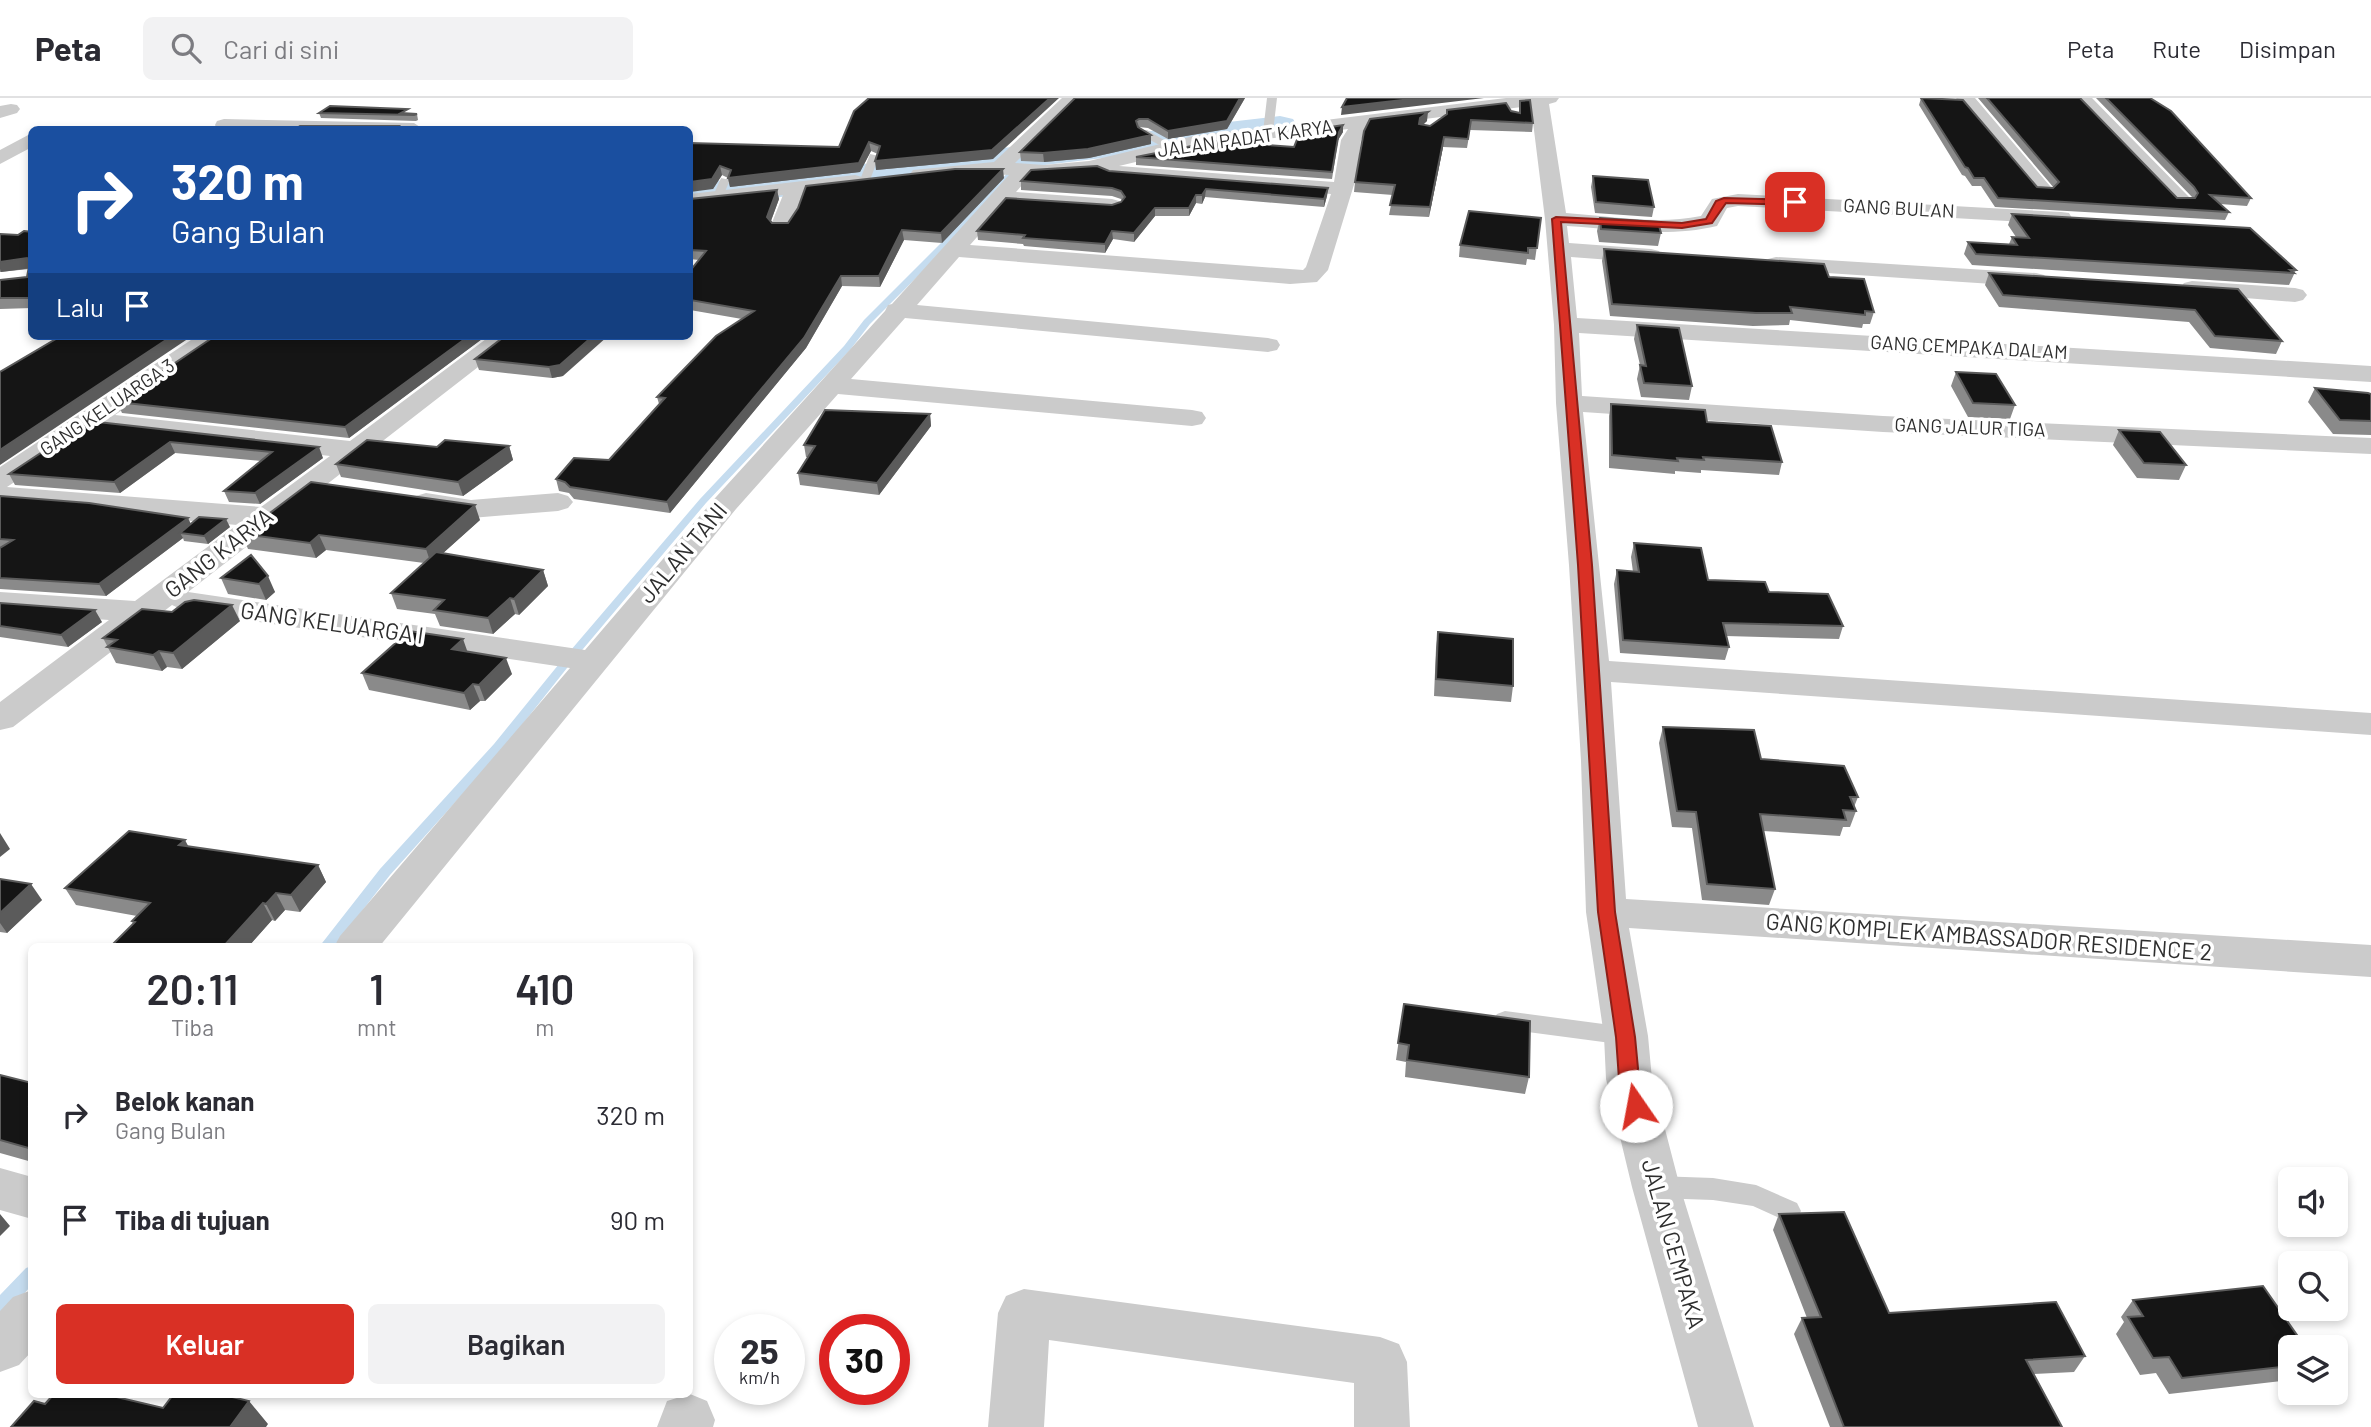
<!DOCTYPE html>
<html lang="id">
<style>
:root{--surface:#fff;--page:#f2f2f3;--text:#2b2b33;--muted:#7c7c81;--line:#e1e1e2;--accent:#d93025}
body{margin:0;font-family:Barlow,sans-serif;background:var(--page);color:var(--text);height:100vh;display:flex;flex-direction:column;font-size:26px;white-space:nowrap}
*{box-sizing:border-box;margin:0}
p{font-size:23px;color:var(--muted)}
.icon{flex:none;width:38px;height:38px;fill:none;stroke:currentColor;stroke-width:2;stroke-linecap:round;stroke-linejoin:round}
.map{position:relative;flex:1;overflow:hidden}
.side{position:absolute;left:28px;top:845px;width:665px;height:455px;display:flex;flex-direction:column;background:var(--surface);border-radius:10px;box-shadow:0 4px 10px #0003}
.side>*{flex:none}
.hud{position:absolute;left:28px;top:28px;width:665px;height:214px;border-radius:10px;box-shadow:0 4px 10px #0003;background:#1a4fa0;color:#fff;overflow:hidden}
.buttons{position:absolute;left:2278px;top:1069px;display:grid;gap:14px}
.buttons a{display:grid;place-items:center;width:70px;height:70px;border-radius:10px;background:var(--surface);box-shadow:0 4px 10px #0003;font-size:35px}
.speed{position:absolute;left:714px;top:1216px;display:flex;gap:14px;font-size:35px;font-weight:700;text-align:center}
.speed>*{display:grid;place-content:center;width:91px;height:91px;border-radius:50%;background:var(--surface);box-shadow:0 4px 10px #0003;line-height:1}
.speed small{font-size:18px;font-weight:400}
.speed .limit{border:10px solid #d22;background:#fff;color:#111}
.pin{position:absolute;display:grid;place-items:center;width:60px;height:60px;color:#fff;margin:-30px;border-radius:14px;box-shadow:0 4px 10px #0006}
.me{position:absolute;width:77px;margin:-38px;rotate:348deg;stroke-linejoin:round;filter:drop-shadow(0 0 5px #0008)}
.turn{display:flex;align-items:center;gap:24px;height:147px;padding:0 28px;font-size:32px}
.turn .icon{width:91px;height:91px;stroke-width:2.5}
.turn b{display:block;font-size:49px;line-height:60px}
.then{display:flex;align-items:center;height:66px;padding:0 28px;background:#0003;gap:14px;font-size:26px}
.eta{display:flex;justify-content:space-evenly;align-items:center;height:119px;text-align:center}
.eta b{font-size:42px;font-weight:600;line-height:49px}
.button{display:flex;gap:14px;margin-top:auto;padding:14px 28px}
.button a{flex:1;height:80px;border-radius:10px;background:var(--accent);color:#fff;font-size:28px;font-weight:600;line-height:80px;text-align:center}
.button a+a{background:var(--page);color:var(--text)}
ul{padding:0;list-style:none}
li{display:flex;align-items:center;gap:21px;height:105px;padding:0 28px}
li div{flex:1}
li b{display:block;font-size:26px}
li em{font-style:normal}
header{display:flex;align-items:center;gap:42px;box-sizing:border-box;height:98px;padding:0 35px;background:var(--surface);border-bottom:2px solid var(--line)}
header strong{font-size:33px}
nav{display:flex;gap:38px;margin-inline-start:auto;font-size:24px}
.search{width:490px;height:63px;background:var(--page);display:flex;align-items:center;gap:18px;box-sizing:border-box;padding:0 24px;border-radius:10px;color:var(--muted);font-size:26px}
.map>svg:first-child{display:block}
</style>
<header>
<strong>Peta</strong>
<div class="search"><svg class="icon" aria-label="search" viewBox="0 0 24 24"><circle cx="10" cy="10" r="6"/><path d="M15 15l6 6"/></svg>Cari di sini</div>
<nav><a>Peta</a><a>Rute</a><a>Disimpan</a></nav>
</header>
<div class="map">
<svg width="2371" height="1329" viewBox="0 0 2371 1329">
<rect width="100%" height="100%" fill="#fff"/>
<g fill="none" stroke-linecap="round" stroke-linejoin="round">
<!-- stream -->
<path fill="#c5dcef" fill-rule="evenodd" d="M1031,50L1036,51L951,145L870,226L850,252L706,405L567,570L502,652L390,777L334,849H319L380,771L494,646L559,566L700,401L844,248L864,222L945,141Z
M32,1168V1187L6,1215L0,1217V1197L26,1170Z"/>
<!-- river -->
<path fill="#c5dcef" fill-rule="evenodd" d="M1280,18L1293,21L1298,29L1293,37L690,110V86Z"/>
<!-- lane -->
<path fill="#cbcbcb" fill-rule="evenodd" d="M1267,0H1277L1273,34L1268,37L1263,34Z
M1139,32H1147L1174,48L1165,50L1139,36Z
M870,56L879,58L870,82L861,84L860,82Z
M721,80L730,82L723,98L718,101L713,98Z
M1505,913L1626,929L1634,932L1638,938L1634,944L1626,947L1505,931L1497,928L1493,922L1497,916Z
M1656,1078L1713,1080L1756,1087L1797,1105L1801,1113L1797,1121L1788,1124L1753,1108L1713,1102L1656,1100L1647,1097L1643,1089L1647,1081Z"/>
<!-- street -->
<path fill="#cbcbcb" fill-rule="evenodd" d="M1062,0H1081L1015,65L1044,67L1089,63L1194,38L1506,0H1559L1556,4L1549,6L1566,115C1610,118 1657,127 1701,118L1712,101L1738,96L2061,114L2069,115L2072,120L2069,125L2061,126L1738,108L1727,110L1717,128C1667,140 1617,131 1567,128L1569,145L1651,151L1659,153L1662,158L1659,163L1651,165L1571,159L1577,220L2371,268V284L1579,235L1582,298L1883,318L2371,340V356L1883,334L1583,314L1609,563L2371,615V637L1611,584L1626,801L2371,847V879L1629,830L1648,938L1652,981L1680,1089L1754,1329H1698L1632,1089L1606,981L1604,938L1586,814L1581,663L1569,467L1556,305L1554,227L1545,121L1531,8L1368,28L1361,42L1356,80L1328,172L1317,184L1290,186L959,159L917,207L1268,240L1277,242L1280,247L1277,252L1268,254L905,220L851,281L1192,312L1202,314L1206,320L1202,326L1192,328L838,296L736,411L379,849H334L340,838L570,570L185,513L172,507L13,629L0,632V604L109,522L0,514V494L135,503L237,427L0,406V369L197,238H226L223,243L115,317L350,343L490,238H518L188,494L585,552L716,399L885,213L888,207L892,206L1009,77L990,76L920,82L913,80L910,76L913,72L994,64ZM1348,31L1341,42L1334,84L1119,68L1194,50ZM1099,73L1102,77L1109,79L1331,96L1306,169L1303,172L970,147L1006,106L1112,113L1119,111L1123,107L1119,103L1112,101L1016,94L1030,78ZM94,331L330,358L261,409L7,389Z
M1956,0H1975L2050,88L2053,92L2050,96H2036Z
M2073,0H2092L2189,99L2192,103L2189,107H2175Z
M11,6L17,7L20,11L17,15L0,20V8Z
M224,21L414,25L423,31H217L215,27L217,23Z
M32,35V49L0,66V52Z
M855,77L862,79L865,83L862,87L805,95C801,109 798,120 790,132H774L771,127L783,97L690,108V96Z
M1776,159L2036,175L2044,177L2048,182L2044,187L2036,189L1768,171L1765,166L1768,161Z
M2192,183L2295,190L2303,192L2307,197L2303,202L2295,204L2184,195L2180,190L2184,185Z
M426,395L471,402L558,395L568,398L573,404L568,410L558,413L471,420L416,410L411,404L416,398Z
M0,1070L32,1079V1121L0,1112Z
M1024,1191L1380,1239L1399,1246L1407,1264L1410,1329H1354V1285L1049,1242L1044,1329H988L998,1215L1006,1198Z
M32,1192V1253L19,1267L0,1274V1213L13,1199Z
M690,1296L707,1303L715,1322L713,1329H657L667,1303Z"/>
</g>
<!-- wall -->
<path fill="#8a8a8a" d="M1075,0H1245L1227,31L1168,41L1148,30L1139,29L1151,46L1089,60L1044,64L1021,63L1020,54Z
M1921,0L2037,89L2053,90H2054L1978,0H2080L2177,100H2193L2096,0H2150L2251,100L2247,108L2220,106L2229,114L2225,122L1995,109L1981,88H1972L1965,78L1962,77L1919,7Z
M1520,3L1533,25L1532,34L1470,32L1467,50L1443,49L1429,119L1389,117L1393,97L1354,94L1355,84L1364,33L1427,23L1423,27L1430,28L1511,13L1519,15Z
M854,13L993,61L876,72L878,56L871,53L860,74L730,89L728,80L722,77L713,91L690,45L839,49Z
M319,15L417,16L418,22L416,23L321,20Z
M1343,27V34L1338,42L1332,81L1136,67V59L1294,49L1328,36Z
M1109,73L1328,90L1327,98L1324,109L1205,99L1202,106L1196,105L1189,118H1155L1134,144L1113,141L1105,155L1024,148L1023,146L978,142L977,133L1112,107L1121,104L1122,103L1121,101L1112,98L1021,92V83Z
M1593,78L1654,109L1652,119L1595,115L1591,89Z
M1004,80L942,145L904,142L880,189L842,188L806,250L670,415L574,401L569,395L559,393L556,381L609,362L659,306L657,299L742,221L690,212V173L699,162L690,161V101L777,92L779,101L771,123L772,125H788Z
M2012,116L2296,172L2289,187L1972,167L1964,156L1968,144L2009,146L2012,139H2016L2008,127Z
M1541,120L1535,162L1527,161L1526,167L1459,159L1460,147Z
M1600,120L1661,135L1658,148L1599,144L1597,133Z
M32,134V210L0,211V182L27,179L29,171L0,174V136L18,137Z
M1604,151L1829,179L1874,214L1870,226H1863L1862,230L1790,222L1789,227L1753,228L1610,218L1602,163Z
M1989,175L2238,191L2282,243L2276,256L2210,250L2189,224L1999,209L1985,187Z
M1637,227L1692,288L1689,302L1641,299L1637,281L1640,267L1634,241Z
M215,238H486L349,340L122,315L117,304Z
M505,238L563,278L552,280L479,272L475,261Z
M1956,274L2015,307L2010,321L1968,319L1951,288Z
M2315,290L2371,296V337L2333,336L2308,304Z
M1611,306L1707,324L1782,364L1779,377L1701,372V375L1675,373V376L1609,370V318Z
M930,316L931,328L879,397L800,387L798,375L808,359H806L804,347Z
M89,323L323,360L260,406L229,404L224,393L261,363L175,355L120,395L15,387L9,376Z
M2119,332L2186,367L2179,382L2137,380L2113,347Z
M509,348L513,362L463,398L341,379L336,366L437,349Z
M0,398L191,426L230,429L208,446L184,443L183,440L106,498L0,491Z
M480,422L443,455L543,472L548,488L519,517L515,516L493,536L440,528L435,516L397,511L391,495L424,465L326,452L316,460L248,451L242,436Z
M1634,445L1708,482L1769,494L1843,528L1839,541L1726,538L1729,549L1725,562L1620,555L1614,486L1617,472L1633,474L1631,459Z
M251,457L275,494L266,502L228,496L221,480Z
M0,505L102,524L68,549L0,539Z
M172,514L240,523L182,571L167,569L162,573L116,565L103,540Z
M1438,534L1513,588L1511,604L1434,598L1436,550Z
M467,553L512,576L485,603H480L470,612L369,592L362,575Z
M1663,629L1761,661L1858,699L1854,709L1856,713L1850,729H1843L1840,738L1763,733L1775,791L1769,807L1702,802L1692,730L1672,729L1659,645Z
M189,749L318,767L326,784L300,814L285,812L275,823L272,822L248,849H110L133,826L132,823L137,818L76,807L65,790Z
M0,781L42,802L7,835L0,834Z
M1404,906L1529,979L1525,996L1405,979L1406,964L1396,962Z
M0,977L32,985V1064L0,1055Z
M1779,1116L1889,1215L2085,1258L2074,1274L2034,1276L2062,1329H1830L1794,1236L1802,1220H1807L1773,1132Z
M2133,1202L2291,1250V1282L2169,1296L2156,1275L2140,1277L2116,1236L2124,1224L2121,1219Z"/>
<!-- shaded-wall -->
<path fill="#5b5b5b" d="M1050,0H1059L993,61L876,72L875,63Z
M1240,0H1245L1227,31L1168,41V33Z
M1420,0H1484L1341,17L1342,9Z
M1428,14L1427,23L1420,29V20Z
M1343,27V34L1338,42L1332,81L1339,34Z
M1151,37V46L1089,60L1044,64L1043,55Z
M1444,39L1443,49L1429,119L1430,109Z
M869,44L871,53L860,74L730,89L728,80Z
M720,68L722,77L713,91L690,94V84Z
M1003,71L1004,80L942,145L941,135Z
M1328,90L1327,98L1324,109V101Z
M1206,91L1205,99L1202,106V97Z
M777,92L779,101L769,128L767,119Z
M1196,97V105L1189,118V110Z
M1155,110V118L1134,144V135Z
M902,132L904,142L880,189L879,178Z
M1112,133L1113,141L1105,155V146Z
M27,160L32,170L1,174L0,171V164Z
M841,178L842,188L806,250L670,415L667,404Z
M172,238H192L0,367V352Z
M469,238H486L349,340L345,329Z
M593,238H608L563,278L552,280L549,269Z
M930,316L931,328L879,397L877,385Z
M170,344L175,355L120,395L114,384Z
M509,348L513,362L463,398L458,384Z
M319,349L323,360L260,406L255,395Z
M475,407L480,422L431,466L426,451Z
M188,420L194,432L180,435L183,440L106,498L99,486Z
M226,421L230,429L208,446L204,438Z
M319,437L326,452L316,460L310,445Z
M543,472L548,488L519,517L514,501Z
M268,478L275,494L266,502L259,486Z
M510,500L515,516L493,536L488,520Z
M232,507L240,523L182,571L173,555Z
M95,512L102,524L68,549L61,537Z
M463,541L469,558L452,551Z
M159,553L167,569L162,573L153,557Z
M506,560L512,576L485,603L479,587Z
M473,586L480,603L470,612L464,595Z
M0,735L10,751L0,759Z
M185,742L194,759L179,747Z
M318,767L326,784L300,814L291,797Z
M31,786L42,802L7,835L0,825V815Z
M276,795L285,812L275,823L266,806Z
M263,805L272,822L248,849H223Z
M0,1116L10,1128L0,1138Z
M249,1303L268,1326L266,1329H230Z"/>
<!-- building -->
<path fill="#151515" stroke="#5b5b5b" stroke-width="2" d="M869,0H1050L992,52L875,63L880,48L869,44L859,65L728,80L731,72L720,68L712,81L690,84V45L839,49L854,13Z
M1075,0H1240L1227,23L1168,33L1148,21H1139L1136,23L1138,29L1151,37L1088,51L1043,55L1020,54Z
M1347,0H1420L1342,9Z
M1921,0L1963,2L2037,89L2053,90L2059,84L1987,0H2080L2177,100H2195L2198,95L2194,89L2106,0H2150L2171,13L2251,100L2210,97L2229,114L1998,100L1984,80H1974L1968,70L1965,69Z
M1530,2L1533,25L1471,22L1468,41L1444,39L1430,109L1390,107L1395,87L1355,84L1364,33L1370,21L1428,14L1420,20L1419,26L1430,28L1447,16V12L1506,5L1511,13L1520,15V3Z
M330,8L408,11L401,15L417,16L414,17L319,15Z
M1343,27L1339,34L1332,74L1136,59L1217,43L1294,49L1300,34L1328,36L1331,29Z
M300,28H398L392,32H294Z
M1097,68L1109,73L1328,90L1324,101L1206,91L1202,97H1196L1189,110H1155L1134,135L1112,133L1105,146L1023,140L1025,137L977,133L1006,100L1112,107L1121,104L1125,99L1121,93L1112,90L1021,83L1031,72Z
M955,71H1003L941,135L902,132L879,178H841L804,240L667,404L570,389L565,384L556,381L574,360L609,362L665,300L657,299L716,238L754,213L690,202V173L706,153L690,152V101L777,92L767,119L772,125H788L798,110L806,88Z
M1593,78L1648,82L1654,109L1596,104Z
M1469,113L1541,120L1537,150H1528V155L1460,147Z
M2012,116L2250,130L2296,172H2290L2294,175L2278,174L1976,156L1968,144L2017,147L2012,139L2029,140Z
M1600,120L1658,124L1661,135L1601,131Z
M24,133L32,134V200H0V182L27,179L30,163L27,160L0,164V136L18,137Z
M1604,151L1824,166L1829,179L1864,181L1874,214L1865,213V217L1790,209L1792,215H1756L1612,206Z
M1989,175L2238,191L2282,243L2215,238L2195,212L2003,197Z
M1637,227L1679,230L1692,288L1644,285L1640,267L1646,268Z
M61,238H172L0,352V274Z
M215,238H469L345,329L117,304Z
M505,238H593L560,267L549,269L475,261Z
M1956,274L1996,276L2015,307L1973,305Z
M2315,290L2368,295L2371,296V323L2340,322Z
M1611,306L1705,312L1707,324L1771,328L1782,364L1703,359L1704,362L1677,360L1678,363L1612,357Z
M825,312L930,316L877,385L798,375L815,348L804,347Z
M89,323L319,349L255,395L224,393L272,354L170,344L114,384L9,376Z
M2119,332L2160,334L2186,367L2144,365Z
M367,342L437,349L445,342L509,348L458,384L336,366Z
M311,384L475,407L426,451L319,437L310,445L242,436Z
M0,398L89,405L188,420L99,486L0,480V450L13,442L0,441Z
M199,419L226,421L204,438L180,435Z
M1634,445L1701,450L1708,482L1765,484L1769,494L1828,496L1843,528L1723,525L1729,549L1623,542L1617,472L1639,474Z
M436,454L543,472L514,501L510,500L488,520L434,512L444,502L391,495Z
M251,457L268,478L259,486L221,480Z
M194,502L232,507L173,555L159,553L153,557L107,549L117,542L103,540L142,511L172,514L185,504Z
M0,505L95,512L61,537L0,528Z
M409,533L463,541L452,551L506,560L479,587L473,586L464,595L362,575Z
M1438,534L1513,541V588L1436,581Z
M1663,629L1754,632L1761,661L1844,668L1858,699H1850L1856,713L1843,712L1846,722L1760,716L1775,791L1707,786L1696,714L1677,713Z
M129,733L185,742L179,747L318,767L291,797L276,795L266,806L263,805L223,849H110L135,824L132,823L150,805L65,790Z
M0,781L31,786L0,815Z
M1404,906L1530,923L1529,979L1407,962L1409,947L1398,945Z
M0,977L32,985V1006L30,1008H32V1051L0,1042Z
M1844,1114L1889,1215L2056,1204L2085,1258L2026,1262L2062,1329H1844L1802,1220L1821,1219L1779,1116Z
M2263,1188L2306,1250H2291V1268L2182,1280L2169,1259L2153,1260L2128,1219L2143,1218L2133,1202Z
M53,1297H108L163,1310L173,1297H224L249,1303L230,1329H11L34,1303L45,1306Z"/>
<!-- route -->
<path fill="#d93025" stroke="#8d1f18" stroke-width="2" d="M1724,100L1795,102L1799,104L1795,107L1726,105L1712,125L1682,130L1561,124L1592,467L1615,814L1635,939L1639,981L1646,1008L1643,1014L1636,1016L1629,1014L1619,981L1616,939L1598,814L1578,467L1552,121L1556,119L1682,125L1706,121L1716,103Z"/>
<g text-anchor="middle" stroke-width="7" stroke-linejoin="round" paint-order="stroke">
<!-- far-street labels -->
<g font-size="19" fill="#2e2e2e" stroke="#fff">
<text transform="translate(1245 40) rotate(-8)" y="7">JALAN PADAT KARYA</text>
<text transform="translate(1899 110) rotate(3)" y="7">GANG BULAN</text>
<text transform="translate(1969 249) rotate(3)" y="7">GANG CEMPAKA DALAM</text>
<text transform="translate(107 309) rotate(-34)" y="7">GANG KELUARGA 3</text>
<text transform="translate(1970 329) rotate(2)" y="7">GANG JALUR TIGA</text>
</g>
<!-- street labels -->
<g font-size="23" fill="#2e2e2e" stroke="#fff">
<text transform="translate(219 455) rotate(-38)" y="8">GANG KARYA</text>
<text transform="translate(683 455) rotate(-50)" y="8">JALAN TANI</text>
<text transform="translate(332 525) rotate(8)" y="8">GANG KELUARGA I</text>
<text transform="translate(1989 839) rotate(4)" y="8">GANG KOMPLEK AMBASSADOR RESIDENCE 2</text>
<text transform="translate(1673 1146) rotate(74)" y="8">JALAN CEMPAKA</text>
</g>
</g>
</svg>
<div class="buttons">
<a><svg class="icon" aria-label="sound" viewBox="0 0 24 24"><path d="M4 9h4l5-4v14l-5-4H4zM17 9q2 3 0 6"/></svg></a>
<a><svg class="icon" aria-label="search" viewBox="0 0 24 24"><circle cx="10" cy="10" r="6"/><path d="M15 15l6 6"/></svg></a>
<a><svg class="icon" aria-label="layers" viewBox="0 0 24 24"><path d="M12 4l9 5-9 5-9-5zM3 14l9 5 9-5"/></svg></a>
</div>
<div class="speed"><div>25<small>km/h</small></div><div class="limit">30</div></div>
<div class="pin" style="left:1795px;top:104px;background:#d93025"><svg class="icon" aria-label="arrive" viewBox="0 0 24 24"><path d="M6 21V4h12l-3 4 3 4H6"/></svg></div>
<svg class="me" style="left:1636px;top:1008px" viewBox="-20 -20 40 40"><circle r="19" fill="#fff"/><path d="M0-13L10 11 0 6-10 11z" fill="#d93025"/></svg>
<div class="hud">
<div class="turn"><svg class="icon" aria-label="right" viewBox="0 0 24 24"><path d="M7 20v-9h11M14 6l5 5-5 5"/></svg><div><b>320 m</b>Gang Bulan</div></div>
<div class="then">Lalu<svg class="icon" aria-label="arrive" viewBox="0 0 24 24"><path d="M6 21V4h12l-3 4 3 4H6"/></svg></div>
</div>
<section class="side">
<div class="eta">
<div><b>20:11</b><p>Tiba</p></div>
<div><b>1</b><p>mnt</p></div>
<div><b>410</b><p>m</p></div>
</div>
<ul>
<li><svg class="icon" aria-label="right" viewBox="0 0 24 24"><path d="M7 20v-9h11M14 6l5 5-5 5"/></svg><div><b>Belok kanan</b><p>Gang Bulan</p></div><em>320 m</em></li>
<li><svg class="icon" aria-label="arrive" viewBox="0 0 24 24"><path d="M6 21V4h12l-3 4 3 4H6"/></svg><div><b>Tiba di tujuan</b></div><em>90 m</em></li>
</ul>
<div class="button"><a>Keluar</a><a>Bagikan</a></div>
</section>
</div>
